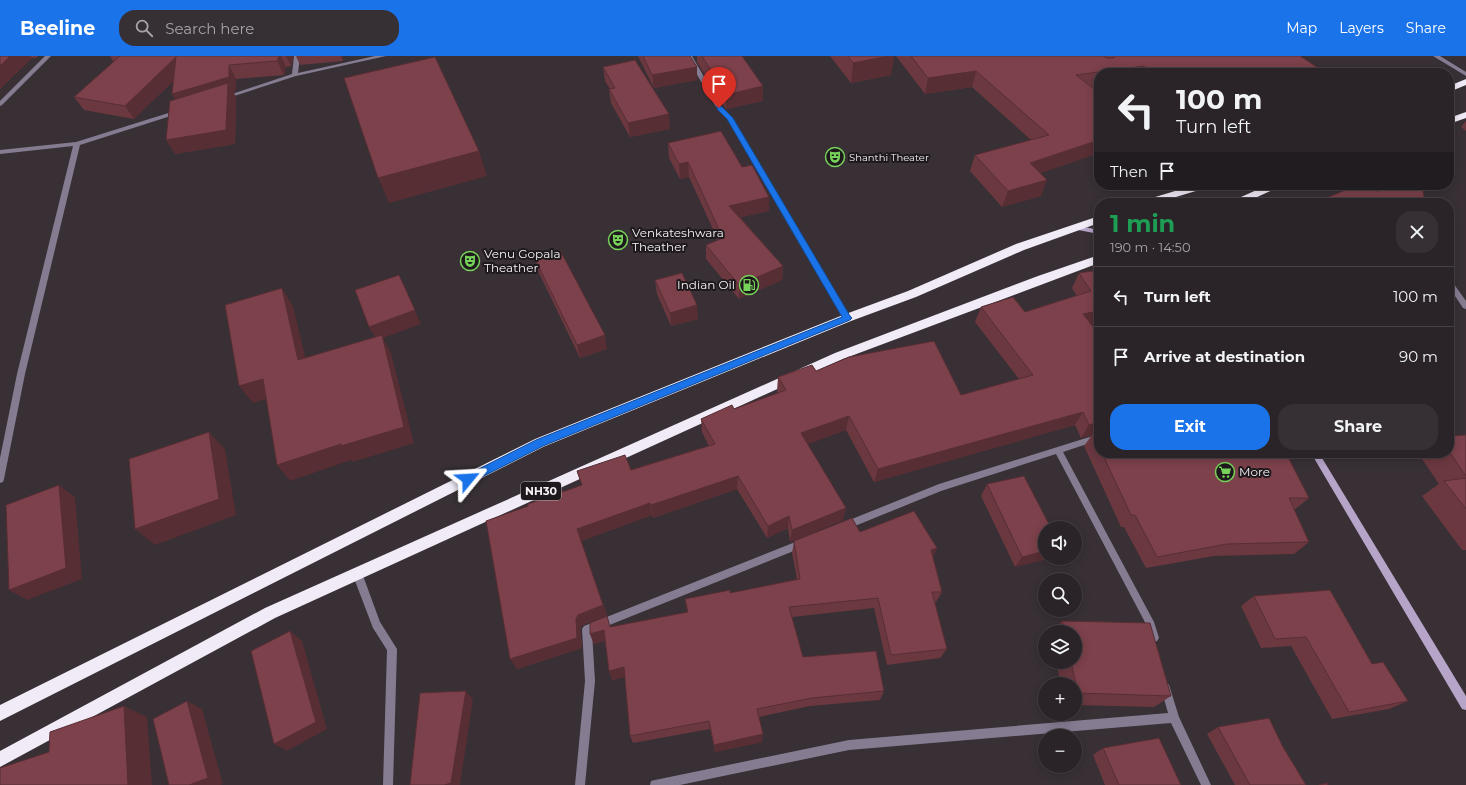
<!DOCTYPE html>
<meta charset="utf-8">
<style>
:root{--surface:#2a2428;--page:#363034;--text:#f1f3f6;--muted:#a5a4a8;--line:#464145;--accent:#1a73e8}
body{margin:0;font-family:Montserrat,sans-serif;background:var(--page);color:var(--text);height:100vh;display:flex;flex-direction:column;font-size:15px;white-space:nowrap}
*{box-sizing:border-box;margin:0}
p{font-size:13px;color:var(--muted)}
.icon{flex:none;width:22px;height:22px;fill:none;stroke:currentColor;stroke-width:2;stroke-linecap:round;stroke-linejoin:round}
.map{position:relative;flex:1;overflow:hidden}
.sheet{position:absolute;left:1094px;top:142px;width:360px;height:260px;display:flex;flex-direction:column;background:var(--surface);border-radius:16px;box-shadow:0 2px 10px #0003,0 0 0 1px var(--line)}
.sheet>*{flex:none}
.guide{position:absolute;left:1094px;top:12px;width:360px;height:122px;border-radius:16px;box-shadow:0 2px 10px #0003,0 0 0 1px var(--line);background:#2a2428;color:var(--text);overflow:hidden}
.controls{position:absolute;left:1038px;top:465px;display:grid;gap:8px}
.controls a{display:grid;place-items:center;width:44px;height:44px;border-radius:50%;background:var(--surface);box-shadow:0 2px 10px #0003,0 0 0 1px var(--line);font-size:20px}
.pin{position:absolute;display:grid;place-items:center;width:34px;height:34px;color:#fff;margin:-41px -17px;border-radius:50% 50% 50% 0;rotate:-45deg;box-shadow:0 0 4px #0007}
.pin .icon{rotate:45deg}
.me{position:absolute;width:44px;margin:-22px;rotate:63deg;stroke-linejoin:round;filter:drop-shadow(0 0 3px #0008)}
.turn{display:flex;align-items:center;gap:14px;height:84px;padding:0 16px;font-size:18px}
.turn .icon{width:52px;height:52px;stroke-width:2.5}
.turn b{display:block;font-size:28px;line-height:34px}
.then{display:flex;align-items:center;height:38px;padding:0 16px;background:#0003;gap:8px;font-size:15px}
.round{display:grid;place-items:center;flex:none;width:42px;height:42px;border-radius:16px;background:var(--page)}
.head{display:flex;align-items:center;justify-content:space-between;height:68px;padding:0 16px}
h1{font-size:24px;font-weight:700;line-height:30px;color:#1e9e55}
.cta{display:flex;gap:8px;margin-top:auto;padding:8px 16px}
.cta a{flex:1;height:46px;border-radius:16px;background:var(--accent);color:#fff;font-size:16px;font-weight:700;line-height:46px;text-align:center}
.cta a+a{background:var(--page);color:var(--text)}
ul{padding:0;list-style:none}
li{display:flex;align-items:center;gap:12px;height:60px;padding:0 16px;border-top:1px solid var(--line)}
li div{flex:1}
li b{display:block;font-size:15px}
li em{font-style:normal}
header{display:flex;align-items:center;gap:24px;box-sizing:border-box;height:56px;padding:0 20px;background:var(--accent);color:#fff}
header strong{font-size:19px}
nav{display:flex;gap:22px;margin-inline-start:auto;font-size:14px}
.search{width:280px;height:36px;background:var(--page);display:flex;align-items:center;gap:10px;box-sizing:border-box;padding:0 14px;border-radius:16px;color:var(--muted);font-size:15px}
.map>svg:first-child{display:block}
</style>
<header>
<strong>Beeline</strong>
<div class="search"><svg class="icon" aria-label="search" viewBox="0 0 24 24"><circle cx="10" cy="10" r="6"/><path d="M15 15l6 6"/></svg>Search here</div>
<nav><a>Map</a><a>Layers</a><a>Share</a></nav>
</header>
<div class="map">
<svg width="1466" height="729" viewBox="0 0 1466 729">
<rect width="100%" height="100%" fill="#383035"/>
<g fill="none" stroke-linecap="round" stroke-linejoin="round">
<!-- street -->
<path fill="#867c92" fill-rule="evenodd" d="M45,0H51L2,49L0,50V45Z
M294,0H300L298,17L375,0H386L296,20L228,42L223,41L292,18Z
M686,0H692L721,50L732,62L850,260L851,262L850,264H844L727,63L716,51Z
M1433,0H1440L1466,16V20Z
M178,54L180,55V57L80,89L25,318L4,423L3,426L0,427V402L17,318L73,90L0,98V94L76,86Z
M1341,129H1348L1368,147H1361Z
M1449,223L1451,224L1466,245V253L1463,252L1449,231Z
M1099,378V384L1063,396L1154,566L1159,582L1157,585L1154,587L1151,585L1147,570L1056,398L941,435L845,474L842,473L841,470L842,467L939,428Z
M803,483L806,484L807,487L806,490L592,576L595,625L585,729H575L585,625L582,573L584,570Z
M357,513L360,514L362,517L380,566L397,593L393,729H383L387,594L373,572L352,517L354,514Z
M1166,627L1169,629L1179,661L1211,729H1201L1171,667L849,694L680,729H650L651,725L655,724L849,684L1168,657L1161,632L1163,629Z"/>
<!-- secondary -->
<path fill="#b6a4c9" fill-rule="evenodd" d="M1161,139H1165L1172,147H1165L1160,141Z
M1073,169H1075L1099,174V178L1073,173Z
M1311,397H1319L1466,640V654L1462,653Z"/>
<!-- highway -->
<path fill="#f0ebf7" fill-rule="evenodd" d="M1466,23V29L1449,36V30Z
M1466,56V62L1449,68V62Z
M1195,129H1211L1209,131L1156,147H1140L1142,145Z
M1268,129H1281L1279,131L1244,147H1230L1232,145Z
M1099,160V167L1024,194L916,241L851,265L543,391L0,665V649L535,383L843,259L908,235L1016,188Z
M1099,199V207L843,303L275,562L0,711V695L265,552L835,297L1038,220Z"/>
</g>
<!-- wall -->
<path fill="#6b3840" d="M0,0H38L36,2H32L0,33Z
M110,0H294L291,10L286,11L284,19L236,23V34L233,35L236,41L235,88L175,98V43L173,25L134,63L84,54L74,41L115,5H113Z
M296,0H343V5L300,9Z
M638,0H690L697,11V24L654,32Z
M697,0H742L763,45L726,53L697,6Z
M830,0H894L891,19L851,27Z
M896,0H1300L1326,17H1099V31L1093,32L1099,97L1040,117L1041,140L1002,151L970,115L975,99L1031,84L972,31L925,38Z
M603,11L670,73L630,81L611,47L609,33H610L605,25Z
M1466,65V75L1461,71Z
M668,87L769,155L740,161L783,210L782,224L739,243L706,203V189L718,184L689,121L680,123L669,102Z
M1366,129H1422L1425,147H1322L1326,142L1366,130Z
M535,203L607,293L580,302L539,217Z
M1099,214V269L1092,270L1099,278V397H1286L1309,442L1294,454L1309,486L1294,498L1214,500L1146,512L1124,471H1121L1084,390L1092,379L1081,382L1075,369L874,426L846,374L807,388L846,452L843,464L790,486L788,472L767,482L737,433L653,462L652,459L581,485L607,559L583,569L580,573L582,592L517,613L528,450L582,430L577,415L631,414L709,390L702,376L701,363L734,353L778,337L777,335L778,321L816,315L961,339L1019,323L975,266L981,251L1025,256L1077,240L1072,232L1079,217Z
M655,224L698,263L671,270L657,238Z
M1466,379V494H1462L1422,440L1439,428L1418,397H1449V380Z
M987,428L1051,472L1015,511L981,440Z
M860,476L937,492L933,501L942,536L936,546H934L947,593L940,602L887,609L874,552L792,561L803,601L884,635L880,644L810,650L759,661L762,686L715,696L710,673L633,687L630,680L625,621L612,624L609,615L605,585L594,588L590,578L610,571L687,556L685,543L730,537L797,523L792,497L794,485Z
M1254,540L1372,608L1408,645L1389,653L1332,663L1291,590L1261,592L1241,550Z
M1062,565L1171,640L1154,651L1075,649V628H1061L1056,606H1075V576H1052Z
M1218,671L1306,729H1235L1207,678Z
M1103,692L1181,729H1105L1093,699Z"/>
<!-- shaded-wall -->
<path fill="#572e34" d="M10,0H30L32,2L0,33V10Z
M279,0H281L286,11L284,19L277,5Z
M286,0H294L291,10Z
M340,0H343V5Z
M889,0H894L891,19L851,27L853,7Z
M176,1L184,15L134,63L125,50Z
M229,9L236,23V34L233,35L236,41L235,88L175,98L166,84L180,52L172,38Z
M697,11V24L654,32L652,19Z
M976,15L972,31L925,38L928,22Z
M763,30V45L726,53V39Z
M669,58L670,73L630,81L628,67Z
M1099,84V97L1024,123L1030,107Z
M479,95L487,120L389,147L378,122Z
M688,106L689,121L680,123L679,108Z
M1047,124L1041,140L1002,151L1008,135Z
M769,141V155L729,164V150Z
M783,210L782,224L739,243V229Z
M399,219L421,268L383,282L391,297L414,387L353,406L351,404L290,425L277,409L341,388L377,284L369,271Z
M282,232L293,250L310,321L298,304Z
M697,249L698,263L671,270L670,257Z
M1099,255V269L1076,273L1083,258Z
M605,279L607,293L580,302L577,289Z
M263,323L276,340L253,347L239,330Z
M1083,356L1075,369L874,426L878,413Z
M849,360L846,374L800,391L801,377Z
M1099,366V376L1093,377L1092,379L1081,382L1089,369Z
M209,376L225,393L236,459L155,489L135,473Z
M738,420L737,433L653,462L651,449Z
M59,429L75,441L82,523L27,544L9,534Z
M650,447L652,459L581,485L607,559L583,569L580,573L582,592L517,613L510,603L576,563L577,473Z
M846,452L843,464L790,486L792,474Z
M789,460L788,472L767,482L768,470Z
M937,492L932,503L931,494Z
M1045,495V502H1053L1015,511L1022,501Z
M604,574L607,584L594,588L590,578Z
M290,575L302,585L327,673L287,695L274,688Z
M624,611L627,621L612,624L609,615Z
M466,635L473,643L460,729H444Z
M187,645L202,653L223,728L220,729H189Z
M124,650L147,661L152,729H128Z
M763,678L762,686L715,696L714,689Z"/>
<!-- building -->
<path fill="#7c414b" stroke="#572e34" d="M0,0H10L0,10Z
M120,0H279L277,5L229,9V21L172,38L176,1L125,50L74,41Z
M643,0H690L697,11L652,19Z
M702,0H742L763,30L726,39Z
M848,0H889L853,7Z
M911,0H1104L1106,2H1114L1115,1L1114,0H1300L1326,17H1151L1144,10L1076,19L1099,37V84L1030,107L1047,124L1008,135L975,99L1049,79L976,15L928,22Z
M435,1L479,95L378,122L344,22Z
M635,4L669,58L628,67L609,33L615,32L603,11Z
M228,27L226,74L166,84L170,45Z
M721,75L742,111L752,109L769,141L729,150L783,210L739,229L706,189L723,182L688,106L679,108L668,87Z
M1358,129H1365L1371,134L1379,135L1380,132L1376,129H1422L1425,147H1331L1326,142Z
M560,194L605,279L577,289L535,203Z
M1099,214V255L1083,258L1099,278V366L1089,369L1083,356L878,413L849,360L801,377L846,452L792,474L789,460L768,470L738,420L651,449L650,447L577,473L603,549L578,559L576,563L577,582L510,603L486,465L528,450V448L582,429L577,415L625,399L631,414L715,388L701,363L732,349L734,353L786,334L778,321L812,309L816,315L849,301L934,285L961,339L1033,319L981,251L1013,241L1025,256L1091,235L1079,217Z
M682,217L697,249L670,257L655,224Z
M399,219L415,254L369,271L355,234Z
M282,232L298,304L382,279L404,371L341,390V388L277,409L263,323L239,330L225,249Z
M1099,375V390L1093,377Z
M209,376L219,443L135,473L129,403Z
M1466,379V420L1449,395V380Z
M1102,397H1286L1309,442H1289L1309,486L1227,488L1157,501L1135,459H1131Z
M1024,420L1051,472H1045V495L1022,501L987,428Z
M1466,422V453L1444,425Z
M59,429L66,512L9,534L6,449Z
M914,455L937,492L931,494L942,536H932L947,593L891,599L878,542L789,551L803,601L876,595L884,635L812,642L757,653L763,678L714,689L709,665L630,680L624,611L609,615L604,574L590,578V567L607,560L610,571L688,556L685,543L730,534V537L800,523L794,485L852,462L860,476Z
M1330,534L1372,608L1383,606L1408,645L1349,656L1306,581L1275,583L1254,540Z
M1062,565L1150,567L1171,640L1078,637L1071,606H1075V576H1065Z
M290,575L316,666L274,688L251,595Z
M466,635L451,727L444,729H410L420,637Z
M187,645L208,722L189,729H169L153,663Z
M124,650L128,729H0V712L49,696L50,676Z
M1269,662L1283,691L1306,729H1250L1218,671Z
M1159,682L1181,729H1119L1103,692Z
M1327,727L1328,729H1319Z"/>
<!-- route -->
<path fill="#1a73e8" stroke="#114b97" d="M717,50H721L733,62L850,260L852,262L850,264L543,390L472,426L468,427L465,426L464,423L465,420L536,384L842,261L727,63L717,53Z"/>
<!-- icons -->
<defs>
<g id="theatre-ring" transform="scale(1)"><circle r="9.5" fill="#1d191c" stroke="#77d259" stroke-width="1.5"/><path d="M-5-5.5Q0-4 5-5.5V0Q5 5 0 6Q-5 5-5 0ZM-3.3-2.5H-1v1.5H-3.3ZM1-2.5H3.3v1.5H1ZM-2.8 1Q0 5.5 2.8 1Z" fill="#77d259"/></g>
<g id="fuel-ring" transform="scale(1)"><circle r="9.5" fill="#1d191c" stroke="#77d259" stroke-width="1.5"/><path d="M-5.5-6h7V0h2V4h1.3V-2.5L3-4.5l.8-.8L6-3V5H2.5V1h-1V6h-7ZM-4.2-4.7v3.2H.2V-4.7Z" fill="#77d259"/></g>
<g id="supermarket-ring" transform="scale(1)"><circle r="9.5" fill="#1d191c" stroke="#77d259" stroke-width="1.5"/><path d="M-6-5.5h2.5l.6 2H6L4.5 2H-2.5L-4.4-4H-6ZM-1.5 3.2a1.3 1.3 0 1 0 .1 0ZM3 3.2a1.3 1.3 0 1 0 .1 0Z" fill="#77d259"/></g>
</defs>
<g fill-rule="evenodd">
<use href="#theatre-ring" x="835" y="101"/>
<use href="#theatre-ring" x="618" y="184"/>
<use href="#theatre-ring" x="470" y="205"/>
<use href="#fuel-ring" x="749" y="229"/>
<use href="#supermarket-ring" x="1225" y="416"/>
</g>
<g text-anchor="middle" stroke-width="4" stroke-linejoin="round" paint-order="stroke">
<!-- far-poi labels -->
<g font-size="10" fill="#f6f1f4" stroke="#1d191c" text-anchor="start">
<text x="849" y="105">Shanthi Theater</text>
</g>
<!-- shield labels -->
<rect fill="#1d191c" stroke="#b5b0b3" stroke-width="1" x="521" y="426" width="40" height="18" rx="3"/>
<g font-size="11" font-weight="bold" fill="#f6f1f4">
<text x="541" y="439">NH30</text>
</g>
<!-- poi labels -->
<g font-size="12" fill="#f6f1f4" stroke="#1d191c" text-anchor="start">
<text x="632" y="181">Venkateshwara<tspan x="632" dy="14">Theather</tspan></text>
<text x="484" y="202">Venu Gopala<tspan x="484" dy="14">Theather</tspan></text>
<text x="735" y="233" text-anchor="end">Indian Oil</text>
<text x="1239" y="420">More</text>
</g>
</g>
</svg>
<div class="controls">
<a><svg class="icon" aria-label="sound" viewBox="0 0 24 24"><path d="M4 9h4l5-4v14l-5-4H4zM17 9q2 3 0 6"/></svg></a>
<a><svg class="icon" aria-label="search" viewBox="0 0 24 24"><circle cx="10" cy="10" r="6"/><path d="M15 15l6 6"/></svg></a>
<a><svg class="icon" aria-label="layers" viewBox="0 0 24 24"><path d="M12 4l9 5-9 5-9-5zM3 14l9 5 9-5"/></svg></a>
<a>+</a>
<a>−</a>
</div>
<div class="pin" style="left:719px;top:52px;background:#d93025"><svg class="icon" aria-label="arrive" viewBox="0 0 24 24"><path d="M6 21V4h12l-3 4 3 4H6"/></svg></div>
<svg class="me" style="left:468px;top:423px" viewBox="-20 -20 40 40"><path d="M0-17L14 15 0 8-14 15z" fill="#1a73e8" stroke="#fff" stroke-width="4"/></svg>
<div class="guide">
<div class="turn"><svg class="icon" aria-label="left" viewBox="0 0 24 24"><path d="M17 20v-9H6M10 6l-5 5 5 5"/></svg><div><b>100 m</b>Turn left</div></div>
<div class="then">Then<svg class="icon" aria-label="arrive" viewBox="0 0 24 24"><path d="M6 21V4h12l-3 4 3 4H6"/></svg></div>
</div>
<section class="sheet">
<div class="head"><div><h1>1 min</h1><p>190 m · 14:50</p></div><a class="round"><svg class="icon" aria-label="close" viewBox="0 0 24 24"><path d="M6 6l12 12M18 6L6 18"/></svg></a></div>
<ul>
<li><svg class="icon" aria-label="left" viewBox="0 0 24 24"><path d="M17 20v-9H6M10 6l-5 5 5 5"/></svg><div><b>Turn left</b></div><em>100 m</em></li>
<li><svg class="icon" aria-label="arrive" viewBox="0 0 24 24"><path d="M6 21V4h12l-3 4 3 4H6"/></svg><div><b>Arrive at destination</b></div><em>90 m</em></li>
</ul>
<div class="cta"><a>Exit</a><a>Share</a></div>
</section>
</div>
